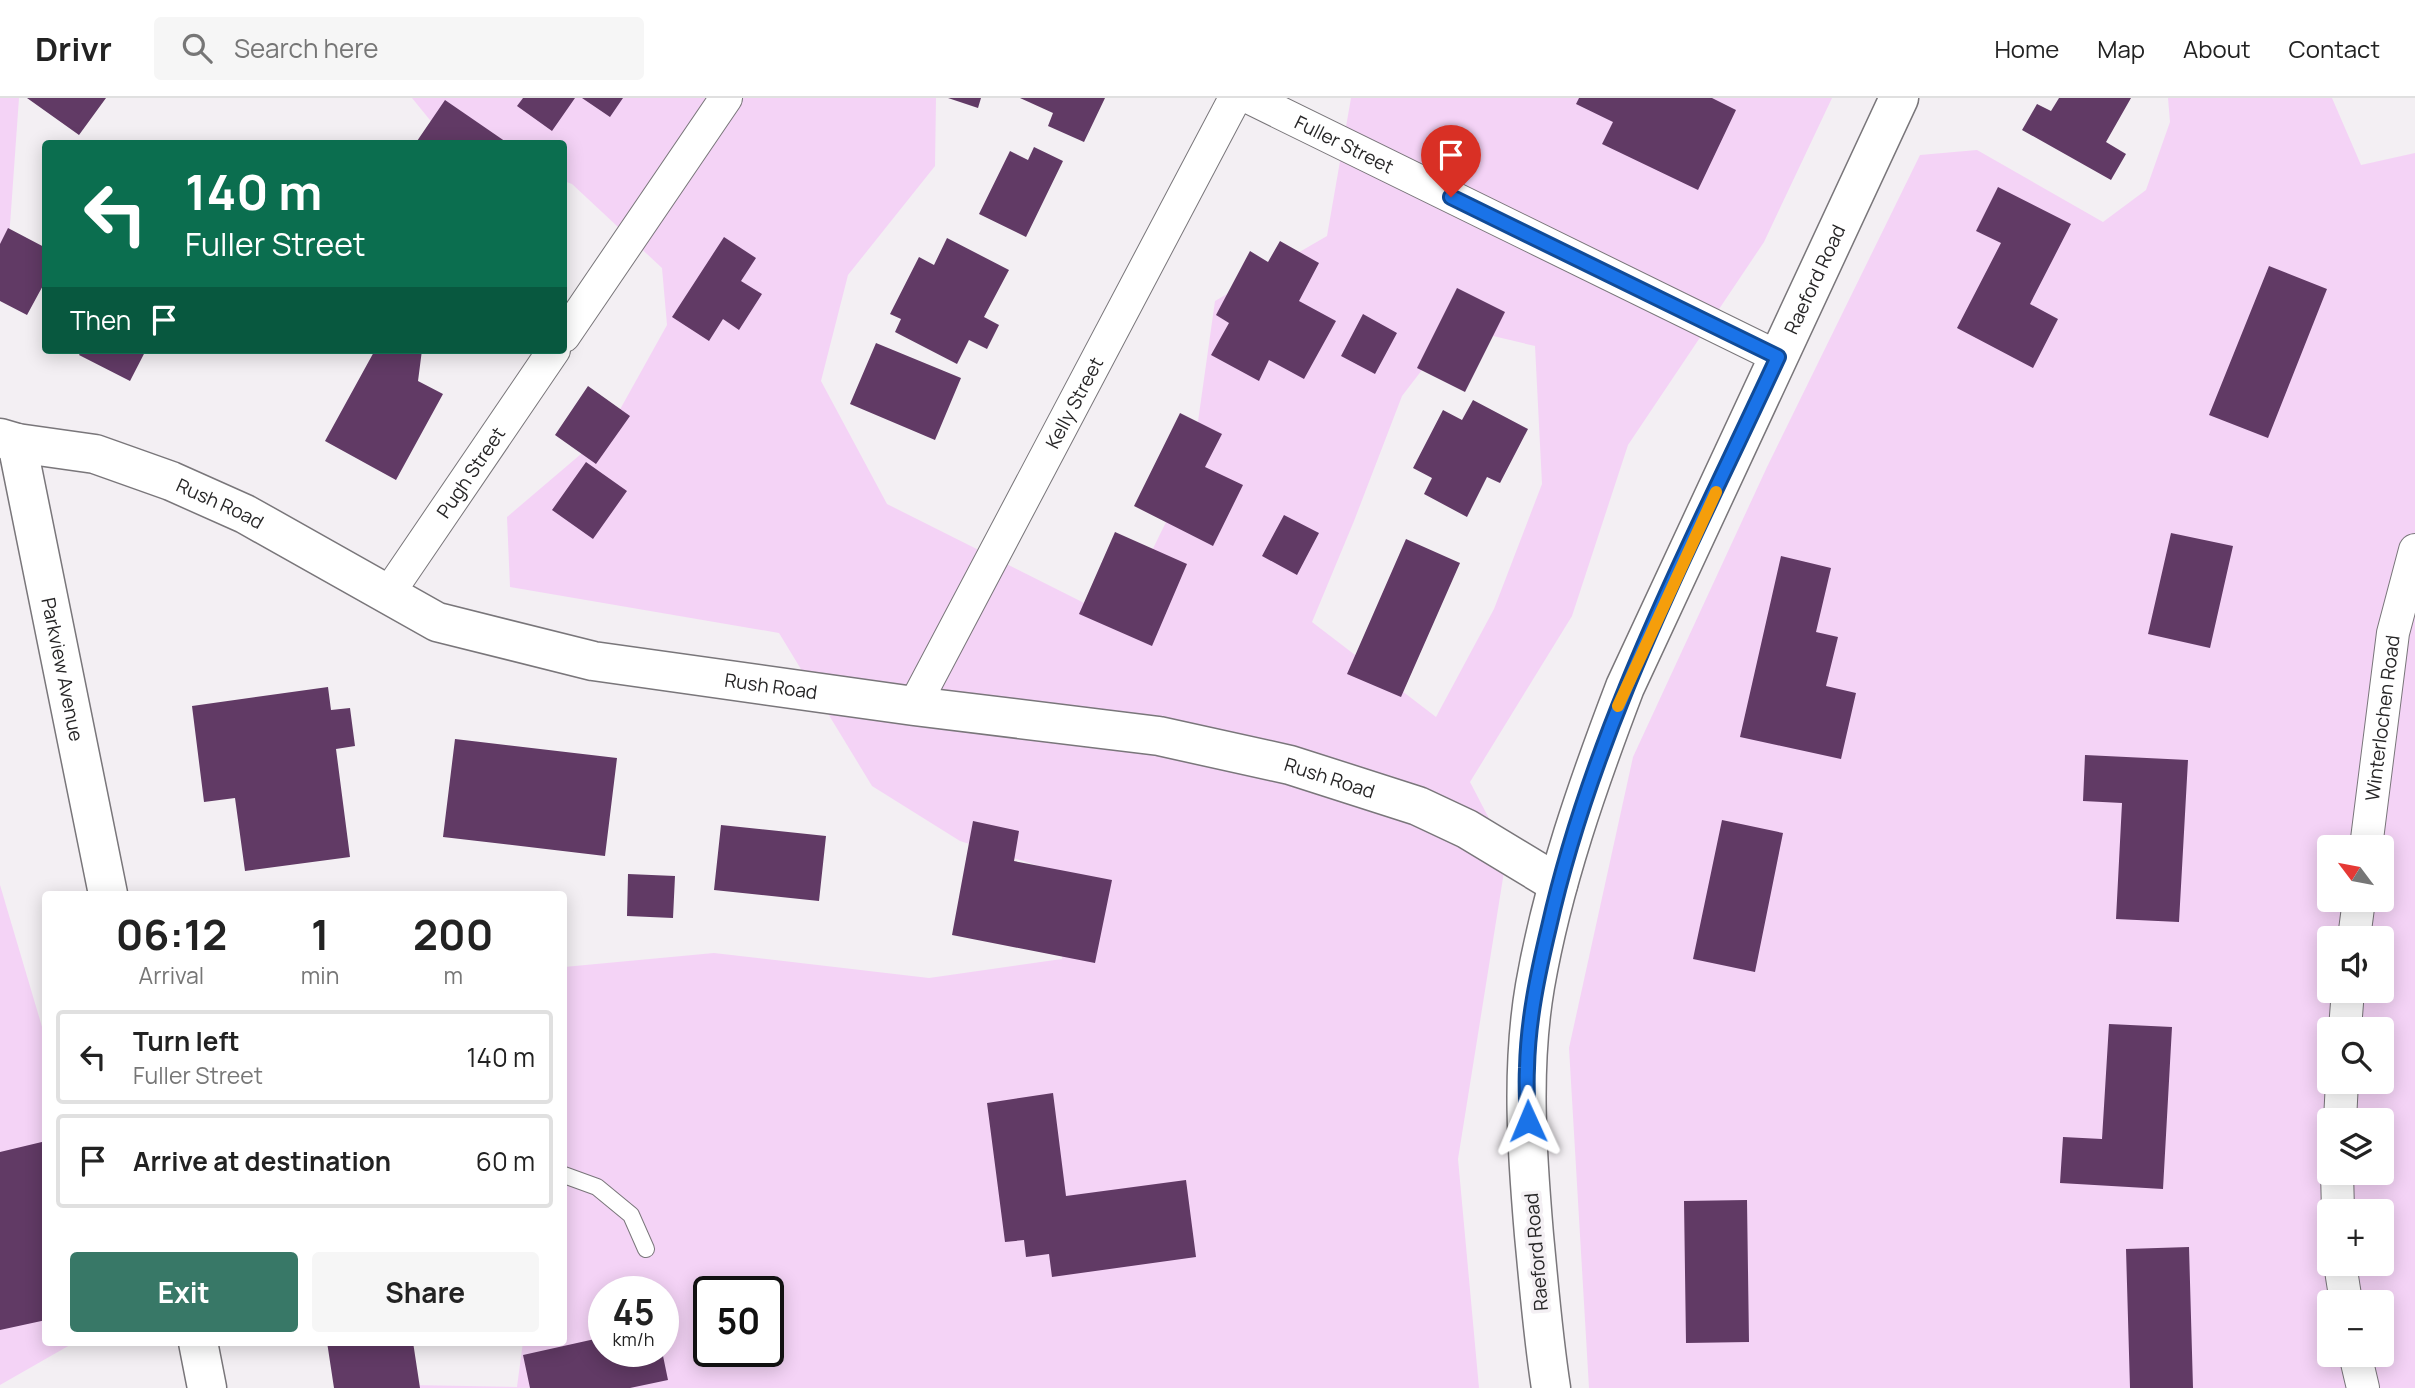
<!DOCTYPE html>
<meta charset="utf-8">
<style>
:root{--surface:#fff;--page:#f6f6f6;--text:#222;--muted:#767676;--line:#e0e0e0;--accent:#387867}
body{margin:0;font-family:Manrope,sans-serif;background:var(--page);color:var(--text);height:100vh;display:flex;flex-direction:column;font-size:26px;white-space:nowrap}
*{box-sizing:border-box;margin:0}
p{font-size:23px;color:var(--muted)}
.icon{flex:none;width:38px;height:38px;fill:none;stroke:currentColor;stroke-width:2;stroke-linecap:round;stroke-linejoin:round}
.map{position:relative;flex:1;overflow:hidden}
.side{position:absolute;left:42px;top:793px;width:525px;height:455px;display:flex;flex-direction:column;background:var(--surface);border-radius:7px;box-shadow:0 4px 18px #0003}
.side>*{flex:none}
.guide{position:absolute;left:42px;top:42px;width:525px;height:214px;border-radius:7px;box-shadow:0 4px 18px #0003;background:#0b6e4f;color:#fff;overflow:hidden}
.needle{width:46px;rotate:302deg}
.buttons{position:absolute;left:2317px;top:737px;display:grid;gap:14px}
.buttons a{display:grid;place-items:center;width:77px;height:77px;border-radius:7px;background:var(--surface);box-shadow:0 4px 18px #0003;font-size:35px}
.speed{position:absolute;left:588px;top:1178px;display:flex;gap:14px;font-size:35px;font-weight:700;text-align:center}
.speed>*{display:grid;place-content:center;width:91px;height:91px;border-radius:50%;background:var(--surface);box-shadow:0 4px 18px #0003;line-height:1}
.speed small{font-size:18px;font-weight:400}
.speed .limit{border:4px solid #111;border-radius:10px;background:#fff;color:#111}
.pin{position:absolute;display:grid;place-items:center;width:60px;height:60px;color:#fff;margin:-72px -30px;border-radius:50% 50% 50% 0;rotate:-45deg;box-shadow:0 0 7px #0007}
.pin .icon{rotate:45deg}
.me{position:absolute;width:77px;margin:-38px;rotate:359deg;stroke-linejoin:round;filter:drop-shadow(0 0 5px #0008)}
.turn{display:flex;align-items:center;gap:24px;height:147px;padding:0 28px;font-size:32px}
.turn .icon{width:91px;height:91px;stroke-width:2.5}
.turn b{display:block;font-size:49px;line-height:60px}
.then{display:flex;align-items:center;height:66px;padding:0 28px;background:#0003;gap:14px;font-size:26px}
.eta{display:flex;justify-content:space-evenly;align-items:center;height:119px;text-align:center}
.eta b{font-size:42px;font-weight:700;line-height:49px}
.cta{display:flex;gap:14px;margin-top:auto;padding:14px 28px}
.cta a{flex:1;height:80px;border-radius:7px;background:var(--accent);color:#fff;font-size:28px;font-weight:700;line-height:80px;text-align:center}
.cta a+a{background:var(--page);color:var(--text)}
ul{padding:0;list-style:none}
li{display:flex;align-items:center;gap:21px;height:94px;margin:0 14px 10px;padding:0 14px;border:4px solid var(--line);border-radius:7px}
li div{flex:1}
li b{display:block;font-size:26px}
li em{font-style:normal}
header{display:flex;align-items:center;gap:42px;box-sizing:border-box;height:98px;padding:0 35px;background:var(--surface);border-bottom:2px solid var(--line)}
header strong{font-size:33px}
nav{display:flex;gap:38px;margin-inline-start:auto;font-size:24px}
.search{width:490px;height:63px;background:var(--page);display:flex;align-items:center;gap:18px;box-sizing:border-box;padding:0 24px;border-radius:7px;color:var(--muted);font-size:26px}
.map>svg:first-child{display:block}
</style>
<header>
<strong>Drivr</strong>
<div class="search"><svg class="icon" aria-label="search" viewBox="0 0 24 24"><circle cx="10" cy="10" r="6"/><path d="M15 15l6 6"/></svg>Search here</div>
<nav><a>Home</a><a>Map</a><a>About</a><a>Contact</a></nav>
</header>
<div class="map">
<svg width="2415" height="1290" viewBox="0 0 2415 1290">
<rect width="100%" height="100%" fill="#f3eff3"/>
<!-- green -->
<path fill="#f4d3f6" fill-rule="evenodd" d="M0,0H19L8,155L0,184Z
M412,0H936L935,68L848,177L821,283L887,406L1118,522L1191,373L1215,203L1327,138L1351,0H1832L1764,144L1628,347L1572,518L1470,684L1507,755L1458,1061L1479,1290H348L350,1286L517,1289L523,1244H564V869L714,855L929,880L1062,861L1067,777L960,743L872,688L779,535L510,489L507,419L608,333L667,227L662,170L572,86L564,83V46L477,45L434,27ZM1455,229L1535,248L1542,386L1494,511L1436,619L1312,524L1354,423L1402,298ZM604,1194H663V1253H604ZM709,1194H768V1253H709Z
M2168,0H2332L2361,67L2415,55V1290H1589L1569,950L1633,659L1767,369L1920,57L1977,52L2103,124L2146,92L2170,24ZM2329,749H2382V802H2329ZM2329,840H2382V892H2329ZM2329,931H2382V984H2329ZM2329,1022H2382V1074H2329ZM2329,1113H2382V1166H2329ZM2329,1204H2382V1256H2329Z
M0,787L45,939L46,1244H70V1247L0,1287Z"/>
<!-- building -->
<path fill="#613a65" d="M27,0H106L79,37Z
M523,0H575L552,33L517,8Z
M582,0H623L610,19Z
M948,0H981L978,10Z
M1020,0H1105L1084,44L1048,28L1053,15Z
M1579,0H1712L1736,12L1698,92L1602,46L1613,24L1576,6Z
M2059,0H2131L2106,44L2126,56L2111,82L2022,32L2037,6L2051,13Z
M445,2L509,46H415Z
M1034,49L1063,63L1026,139L979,116L1010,53L1028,62Z
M1998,89L2071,126L2030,206L2058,221L2033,270L1957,230L2001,145L1976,133Z
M8,130L46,150V182L27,217L0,203V146Z
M724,139L756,160L741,183L762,196L739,232L723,221L709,243L672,219Z
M947,140L1009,172L984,219L999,227L987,251L969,242L957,266L895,234L901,221L890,216L919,159L934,167Z
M1280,143L1319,165L1299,203L1336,223L1304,281L1269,262L1259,283L1211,257L1229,225L1216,217L1250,153L1268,164Z
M2269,168L2327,191L2268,340L2209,317Z
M1457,190L1505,214L1465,294L1417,270Z
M1363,216L1397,235L1375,276L1341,258Z
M876,245L961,280L935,342L850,306Z
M82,252H146L130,283L79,257Z
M375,252H422L418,283L443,296L396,382L325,343Z
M588,288L630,318L596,366L555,337Z
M1473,302L1528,331L1500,385L1487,379L1467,419L1424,396L1432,380L1413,370L1443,312L1462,322Z
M1180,315L1222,336L1205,369L1243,387L1213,448L1134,408Z
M586,364L627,393L593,441L552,412Z
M1284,417L1319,435L1297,477L1262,458Z
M1115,434L1187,466L1152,548L1079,516Z
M2171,435L2233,448L2210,550L2148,536Z
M1406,441L1460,465L1401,599L1347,576Z
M1781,458L1831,470L1816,534L1838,539L1826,588L1856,595L1841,661L1740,639Z
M328,589L331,612L350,610L355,648L336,651L350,759L245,773L235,700L204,704L192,608Z
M455,641L617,660L605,758L443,739Z
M2085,657L2188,662L2179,824L2116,821L2122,705L2083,703Z
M1722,722L1783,735L1755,874L1693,861Z
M973,723L1019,733L1014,763L1112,782L1095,865L952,837Z
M721,727L826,738L819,803L714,792Z
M628,776L675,778L673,820L627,818Z
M2109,926L2172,929L2163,1091L2060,1085L2063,1039L2102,1041Z
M1053,995L1066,1098L1186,1082L1196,1159L1052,1179L1049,1156L1026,1159L1024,1142L1005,1144L987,1005Z
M46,1043V1222L0,1232V1054Z
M1747,1102L1749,1244L1686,1245L1684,1103Z
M2189,1149L2193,1290H2130L2126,1151Z
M604,1239V1253H662L668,1282L630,1290H530L523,1257Z
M327,1244H413L420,1290H334Z"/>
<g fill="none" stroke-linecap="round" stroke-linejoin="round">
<!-- service casing -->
<g stroke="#79767a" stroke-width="18">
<path id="service" d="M564,1077L597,1089L631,1117L646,1151"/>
</g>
<!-- minor casing -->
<g stroke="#79767a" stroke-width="34">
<g id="minor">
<path id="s1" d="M1250,0L1778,259"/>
<path d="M564,238L726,0"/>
<path id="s2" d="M388,496L554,252"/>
<path id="s3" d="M914,608L1235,0"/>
<path id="s4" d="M2366,749L2393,535L2415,452"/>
<path d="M2354,840L2359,802"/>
<path d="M2345,931L2348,892"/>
<path d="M2340,1022L2342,984"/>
<path d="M2337,1074L2338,1113"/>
<path d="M2340,1166L2346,1204"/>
<path d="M2355,1256L2363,1290"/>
</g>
</g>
<!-- tertiary casing -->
<g stroke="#79767a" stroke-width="41">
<g id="tertiary">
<path id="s5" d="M0,340L17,345L95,356L171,383L245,416L437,524L593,563L914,608L1159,638L1290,667L1418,708L1467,731L1558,786"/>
<path id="s6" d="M17,345L108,796"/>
<path d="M198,1244L207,1290"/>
</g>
</g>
<!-- secondary casing -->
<g stroke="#79767a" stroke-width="41">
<g id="secondary">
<path id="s7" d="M1551,1290C1543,1239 1539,1188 1534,1137C1527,1055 1521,970 1535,888C1553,785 1588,686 1625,589L1899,0"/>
</g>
</g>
<!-- service -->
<use href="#service" stroke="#fff" stroke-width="16"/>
<!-- minor -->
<use href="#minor" stroke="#fff" stroke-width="32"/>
<!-- tertiary -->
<use href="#tertiary" stroke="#fff" stroke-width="38"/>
<!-- secondary -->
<use href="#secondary" stroke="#fff" stroke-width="38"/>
</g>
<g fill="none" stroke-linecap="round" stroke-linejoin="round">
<!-- route casing -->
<g stroke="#114b97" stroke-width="18">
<path id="route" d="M1451,99L1778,259C1692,445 1594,628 1549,829C1538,875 1528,922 1527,970C1526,988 1527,1006 1528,1023"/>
</g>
<!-- route -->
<use href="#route" stroke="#1a73e8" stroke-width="12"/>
<!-- slow -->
<path stroke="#f59e0b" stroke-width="12" d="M1618,608L1716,394"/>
</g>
<g text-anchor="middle" stroke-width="7" stroke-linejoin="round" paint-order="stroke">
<!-- street labels -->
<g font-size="19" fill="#272627" stroke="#f3eff3">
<text dy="7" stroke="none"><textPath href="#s1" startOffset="105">Fuller Street</textPath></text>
<text dy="7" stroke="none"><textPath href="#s7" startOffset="1166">Raeford Road</textPath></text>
<text dy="7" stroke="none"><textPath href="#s3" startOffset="343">Kelly Street</textPath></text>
<text dy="7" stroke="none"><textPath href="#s2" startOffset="147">Pugh Street</textPath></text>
<text dy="7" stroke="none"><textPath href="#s5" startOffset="231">Rush Road</textPath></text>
<text dy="7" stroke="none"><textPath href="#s6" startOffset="231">Parkview Avenue</textPath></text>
<text dy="7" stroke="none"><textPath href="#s5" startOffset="819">Rush Road</textPath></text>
<text dy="7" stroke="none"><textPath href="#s4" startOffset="130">Winterlochen Road</textPath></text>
<text dy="7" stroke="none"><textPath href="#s5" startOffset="1386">Rush Road</textPath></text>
<text transform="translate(1536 1154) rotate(-95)" y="7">Raeford Road</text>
</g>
</g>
</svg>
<div class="buttons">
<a><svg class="needle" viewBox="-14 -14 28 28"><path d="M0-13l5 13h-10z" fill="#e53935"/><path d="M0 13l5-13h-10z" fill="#767676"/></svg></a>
<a><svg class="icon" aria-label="sound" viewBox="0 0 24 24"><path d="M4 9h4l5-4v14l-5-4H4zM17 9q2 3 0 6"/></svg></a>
<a><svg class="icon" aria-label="search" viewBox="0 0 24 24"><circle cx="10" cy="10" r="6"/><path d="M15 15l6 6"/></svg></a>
<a><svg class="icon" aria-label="layers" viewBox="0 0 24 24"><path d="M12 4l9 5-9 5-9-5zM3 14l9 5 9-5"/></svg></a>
<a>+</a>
<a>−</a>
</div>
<div class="speed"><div>45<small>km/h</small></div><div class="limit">50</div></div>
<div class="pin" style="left:1451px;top:99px;background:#d93025"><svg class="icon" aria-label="arrive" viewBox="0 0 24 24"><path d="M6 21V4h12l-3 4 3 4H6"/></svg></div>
<svg class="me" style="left:1528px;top:1023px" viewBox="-20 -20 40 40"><path d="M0-17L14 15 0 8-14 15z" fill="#1a73e8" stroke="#fff" stroke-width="4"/></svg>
<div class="guide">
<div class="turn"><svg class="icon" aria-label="left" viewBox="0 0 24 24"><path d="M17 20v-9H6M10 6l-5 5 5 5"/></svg><div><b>140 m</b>Fuller Street</div></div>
<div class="then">Then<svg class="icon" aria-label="arrive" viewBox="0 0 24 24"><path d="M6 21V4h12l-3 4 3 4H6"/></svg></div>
</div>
<section class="side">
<div class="eta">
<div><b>06:12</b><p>Arrival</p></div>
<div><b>1</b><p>min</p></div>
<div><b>200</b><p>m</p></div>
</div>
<ul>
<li><svg class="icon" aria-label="left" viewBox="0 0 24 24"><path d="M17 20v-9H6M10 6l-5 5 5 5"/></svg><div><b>Turn left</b><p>Fuller Street</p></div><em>140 m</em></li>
<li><svg class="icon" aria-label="arrive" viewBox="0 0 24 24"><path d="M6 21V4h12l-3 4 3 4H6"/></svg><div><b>Arrive at destination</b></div><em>60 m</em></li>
</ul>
<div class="cta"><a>Exit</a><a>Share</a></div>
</section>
</div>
